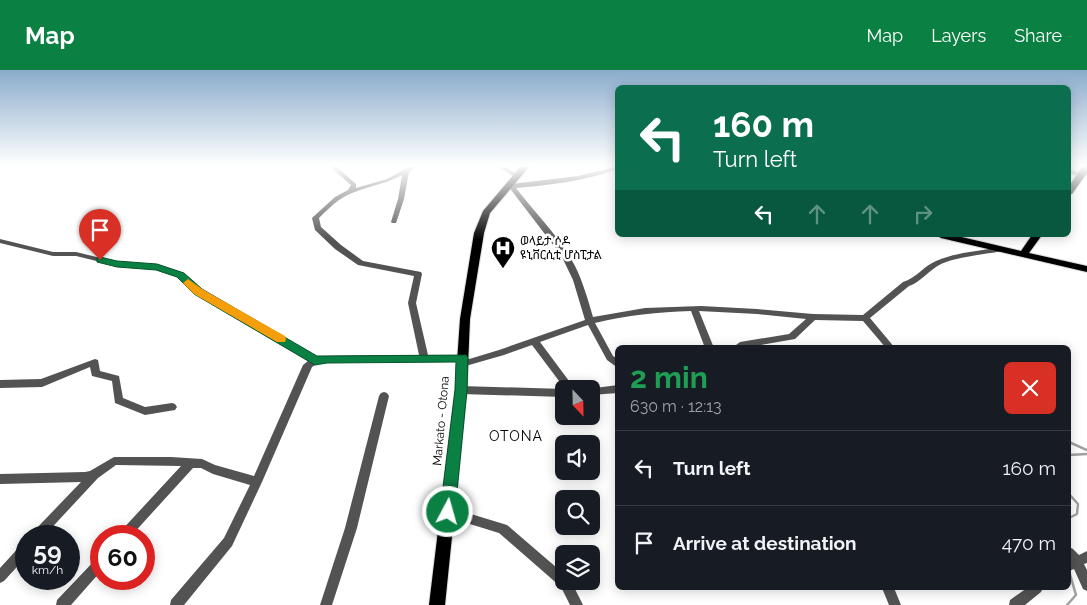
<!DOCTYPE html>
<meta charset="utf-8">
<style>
:root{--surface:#171b24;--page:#20242c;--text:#f1f3f6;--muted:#9ea1a6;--line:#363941;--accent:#0b8043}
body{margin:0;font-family:Raleway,"Noto Sans Ethiopic",sans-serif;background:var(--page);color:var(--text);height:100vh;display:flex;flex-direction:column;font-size:19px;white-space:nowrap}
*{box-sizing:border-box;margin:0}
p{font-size:16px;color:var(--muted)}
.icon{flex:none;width:28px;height:28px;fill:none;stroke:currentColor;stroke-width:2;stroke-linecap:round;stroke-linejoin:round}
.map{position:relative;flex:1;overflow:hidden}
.sheet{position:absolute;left:615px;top:275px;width:456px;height:245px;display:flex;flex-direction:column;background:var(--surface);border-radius:8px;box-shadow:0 2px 12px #0003}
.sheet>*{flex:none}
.banner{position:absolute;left:615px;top:15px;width:456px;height:152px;border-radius:8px;box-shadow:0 2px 12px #0003;background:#0b6e4f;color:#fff;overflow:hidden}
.needle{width:32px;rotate:158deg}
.tools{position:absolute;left:555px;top:310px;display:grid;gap:10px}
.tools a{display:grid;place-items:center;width:45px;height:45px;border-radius:8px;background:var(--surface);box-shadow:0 2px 12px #0003;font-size:25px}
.speed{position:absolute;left:15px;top:455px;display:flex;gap:10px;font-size:25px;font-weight:700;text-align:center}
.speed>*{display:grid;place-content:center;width:65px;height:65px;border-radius:50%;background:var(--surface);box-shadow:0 2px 12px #0003;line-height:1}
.speed small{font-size:12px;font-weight:400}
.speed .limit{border:8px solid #d22;background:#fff;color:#111}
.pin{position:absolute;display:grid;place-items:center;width:42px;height:42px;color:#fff;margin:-51px -21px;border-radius:50% 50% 50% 0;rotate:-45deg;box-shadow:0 0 5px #0007}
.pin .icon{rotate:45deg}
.me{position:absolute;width:55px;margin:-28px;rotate:6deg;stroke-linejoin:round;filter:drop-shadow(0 0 4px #0008)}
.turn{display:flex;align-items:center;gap:18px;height:105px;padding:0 15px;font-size:22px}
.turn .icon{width:65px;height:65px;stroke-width:2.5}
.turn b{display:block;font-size:35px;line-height:42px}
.lanes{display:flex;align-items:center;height:48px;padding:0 15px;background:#0003;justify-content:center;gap:25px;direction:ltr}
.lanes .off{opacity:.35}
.round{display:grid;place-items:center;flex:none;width:52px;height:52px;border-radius:8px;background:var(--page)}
.summary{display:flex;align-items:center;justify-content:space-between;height:85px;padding:0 15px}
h1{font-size:30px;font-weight:700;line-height:38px;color:#1e9e55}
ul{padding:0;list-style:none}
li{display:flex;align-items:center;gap:15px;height:75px;padding:0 15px;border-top:1px solid var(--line)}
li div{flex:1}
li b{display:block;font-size:19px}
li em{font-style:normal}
header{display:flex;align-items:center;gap:30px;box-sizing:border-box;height:70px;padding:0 25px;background:var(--accent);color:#fff}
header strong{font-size:24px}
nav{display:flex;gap:28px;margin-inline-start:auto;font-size:18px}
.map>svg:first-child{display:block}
</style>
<header>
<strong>Map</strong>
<nav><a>Map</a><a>Layers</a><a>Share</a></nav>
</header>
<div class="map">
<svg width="1087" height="535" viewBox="0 0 1087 535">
<rect width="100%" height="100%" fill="#fff"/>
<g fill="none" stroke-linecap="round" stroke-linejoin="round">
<!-- stream -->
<path stroke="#a1a1a1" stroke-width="2.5" d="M1069,372L1087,380
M1069,385L1087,384
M1069,424L1078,434L1077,444L1069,448
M1067,535L1076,525L1069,501"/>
<!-- major casing -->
<g stroke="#dbdbdb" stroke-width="2">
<path id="major" d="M521,96H530L490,143L484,163L470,249L467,320L445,535H429L455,320L460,249L474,163L483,141Z
M1083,96H1087V103L1072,124H1069V116Z
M936,165H953L1021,181L1032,165H1042L1029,183L1087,196V202L941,168Z"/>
</g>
<!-- minor -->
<path fill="#535353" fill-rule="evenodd" d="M329,96H336L356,114V118L387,109L410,96H418L409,102L404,129L396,153H392L391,152L398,129L402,105C383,116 358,117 339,130C332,135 325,142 319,148L321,157L341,175L363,191L421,202L422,204L416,233L428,285H462L465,286L467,288L466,290L499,280L585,250L573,210L561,185L508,116L511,114L578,106L618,96V99C585,111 550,115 516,118C535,143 560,167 575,196C583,212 588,230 593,247L645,238L701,236L757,239L813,244L863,245L903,212C916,208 924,196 936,191C957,182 980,181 1002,177L1006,179L1002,181C982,185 960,186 941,194C929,200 921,212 909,216L870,248L895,278H886L863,251L815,250L795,269L744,278H732L740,272L789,264L806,249L757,244L699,241L714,278H705L691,241C658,242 627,245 595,253L613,286L618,289V298L607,290L588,255L540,272L575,319H565L532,275L504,285L462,297L459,296L457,294L460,291L327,292L317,294L312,297L262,412L232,476L184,535H170L171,530L224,468L250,415L213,404L201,398H193L131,466H118L120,462L181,396L116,395L98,408L44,466H31L33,462L81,412L0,414V404L85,402L90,401L114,387H171L202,389L215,395L254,406L303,295L308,291L195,224L177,207L156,199L117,196L76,186H53L0,173V169L53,182H76L117,192L157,195L183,203L201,220L316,288L327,286L419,285L408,233L414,206L358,195L335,179L315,160L312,148L313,147L335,127L348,120L351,115Z
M496,96H504L520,106L515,107Z
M1069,99L1083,104L1084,105L1081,107L1069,103Z
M95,289L98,290L100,301L119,306L123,328L145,337L172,333L175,334L177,337L175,340L145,345L115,333L112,311L92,306L90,297L42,317L0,318V310L41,309Z
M618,315V323L591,325V319H587Z
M461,316L564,319V327L461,324L458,323L456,320L458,317Z
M384,322L387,323L389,326L357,458L332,535H320L345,458L379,326L381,323Z
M448,437L507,455L564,504V511H571L583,535H570L561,517L499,463L444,446L442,442L444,438Z
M26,472V487L4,511L0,513V498L22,474Z
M1069,477L1073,479L1079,485L1087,481V493L1084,494L1087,500V521L1083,519L1074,499L1069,501Z
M101,486V501L71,535H56L57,530L97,488Z
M882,518H894L901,535H889Z
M1027,518H1043L1041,522L1025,535H1009L1010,530Z"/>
<!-- major -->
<use href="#major" fill="#000" fill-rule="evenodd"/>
</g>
<!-- sky -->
<linearGradient id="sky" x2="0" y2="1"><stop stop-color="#8baccc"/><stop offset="0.56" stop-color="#fff"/><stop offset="1" stop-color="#fff" stop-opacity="0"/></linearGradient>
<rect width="1087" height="171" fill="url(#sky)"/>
<!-- route -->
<path fill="#0b8043" stroke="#07532c" d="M100,187L117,191L157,194L184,203L202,219L317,286L466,285L468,288L467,320L455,442L453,446L448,448L443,446L440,442L455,320L456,292L327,293L315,295L194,224L177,207L156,200L117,197L97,192V188Z"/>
<!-- slow -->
<path fill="#f59e0b" d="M188,209L202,219L285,266L286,269L285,272H277L194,224L183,213Z"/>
<!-- icons -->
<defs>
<g id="hospital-pin" transform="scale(1.25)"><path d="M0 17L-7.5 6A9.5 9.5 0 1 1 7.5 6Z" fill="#000" stroke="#fff"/><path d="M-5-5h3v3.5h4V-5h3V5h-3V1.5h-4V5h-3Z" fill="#fff"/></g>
</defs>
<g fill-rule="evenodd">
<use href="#hospital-pin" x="503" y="178"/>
</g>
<g text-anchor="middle" stroke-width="5" stroke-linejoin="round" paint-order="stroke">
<!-- poi labels -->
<g font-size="12" fill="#000" stroke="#fff" text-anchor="start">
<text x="520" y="175">ወላይታ ሶዶ<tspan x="520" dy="14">ዩኒቨርሲቲ ሆስፒታል</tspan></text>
</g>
<!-- street labels -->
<g font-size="12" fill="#000" stroke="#fff">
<text transform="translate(441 351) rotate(-85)" y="4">Markato - Otona</text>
</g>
<!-- neighbourhood labels -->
<g font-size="14" letter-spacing="1" fill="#000" stroke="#fff">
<text x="516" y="371">OTONA</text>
</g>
</g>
</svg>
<div class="tools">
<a><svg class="needle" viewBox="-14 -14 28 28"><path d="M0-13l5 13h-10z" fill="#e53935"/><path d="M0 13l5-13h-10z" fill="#9ea1a6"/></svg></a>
<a><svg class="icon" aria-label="sound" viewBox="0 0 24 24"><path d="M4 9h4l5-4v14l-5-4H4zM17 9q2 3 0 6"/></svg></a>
<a><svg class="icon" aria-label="search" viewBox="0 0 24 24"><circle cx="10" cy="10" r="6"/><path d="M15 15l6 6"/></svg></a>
<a><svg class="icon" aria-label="layers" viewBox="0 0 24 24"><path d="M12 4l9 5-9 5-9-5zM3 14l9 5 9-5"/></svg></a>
</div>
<div class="speed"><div>59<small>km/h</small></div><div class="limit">60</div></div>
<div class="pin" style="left:100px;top:190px;background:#d93025"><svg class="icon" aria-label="arrive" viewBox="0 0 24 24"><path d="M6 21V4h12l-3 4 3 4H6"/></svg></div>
<svg class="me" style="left:448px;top:442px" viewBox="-20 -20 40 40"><circle r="17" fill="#0b8043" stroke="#fff" stroke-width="3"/><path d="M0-11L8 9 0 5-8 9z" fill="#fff"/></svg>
<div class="banner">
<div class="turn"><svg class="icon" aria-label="left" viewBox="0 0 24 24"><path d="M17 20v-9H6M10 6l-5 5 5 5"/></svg><div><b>160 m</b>Turn left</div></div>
<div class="lanes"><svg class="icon" aria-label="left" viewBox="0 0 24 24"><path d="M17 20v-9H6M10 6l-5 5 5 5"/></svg><svg class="icon off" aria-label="ahead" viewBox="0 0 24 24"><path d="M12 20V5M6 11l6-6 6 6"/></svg><svg class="icon off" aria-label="ahead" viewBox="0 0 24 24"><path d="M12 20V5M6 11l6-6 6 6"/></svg><svg class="icon off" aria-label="right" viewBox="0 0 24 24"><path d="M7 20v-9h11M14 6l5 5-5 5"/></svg></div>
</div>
<section class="sheet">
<div class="summary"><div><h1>2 min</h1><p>630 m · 12:13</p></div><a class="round" style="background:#d93025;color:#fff"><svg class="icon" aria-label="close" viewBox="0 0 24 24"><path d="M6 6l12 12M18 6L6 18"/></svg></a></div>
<ul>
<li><svg class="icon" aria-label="left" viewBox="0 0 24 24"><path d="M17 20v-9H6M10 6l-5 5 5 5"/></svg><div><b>Turn left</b></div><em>160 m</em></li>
<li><svg class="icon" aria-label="arrive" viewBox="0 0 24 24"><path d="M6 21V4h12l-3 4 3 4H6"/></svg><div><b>Arrive at destination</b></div><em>470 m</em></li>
</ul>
</section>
</div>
